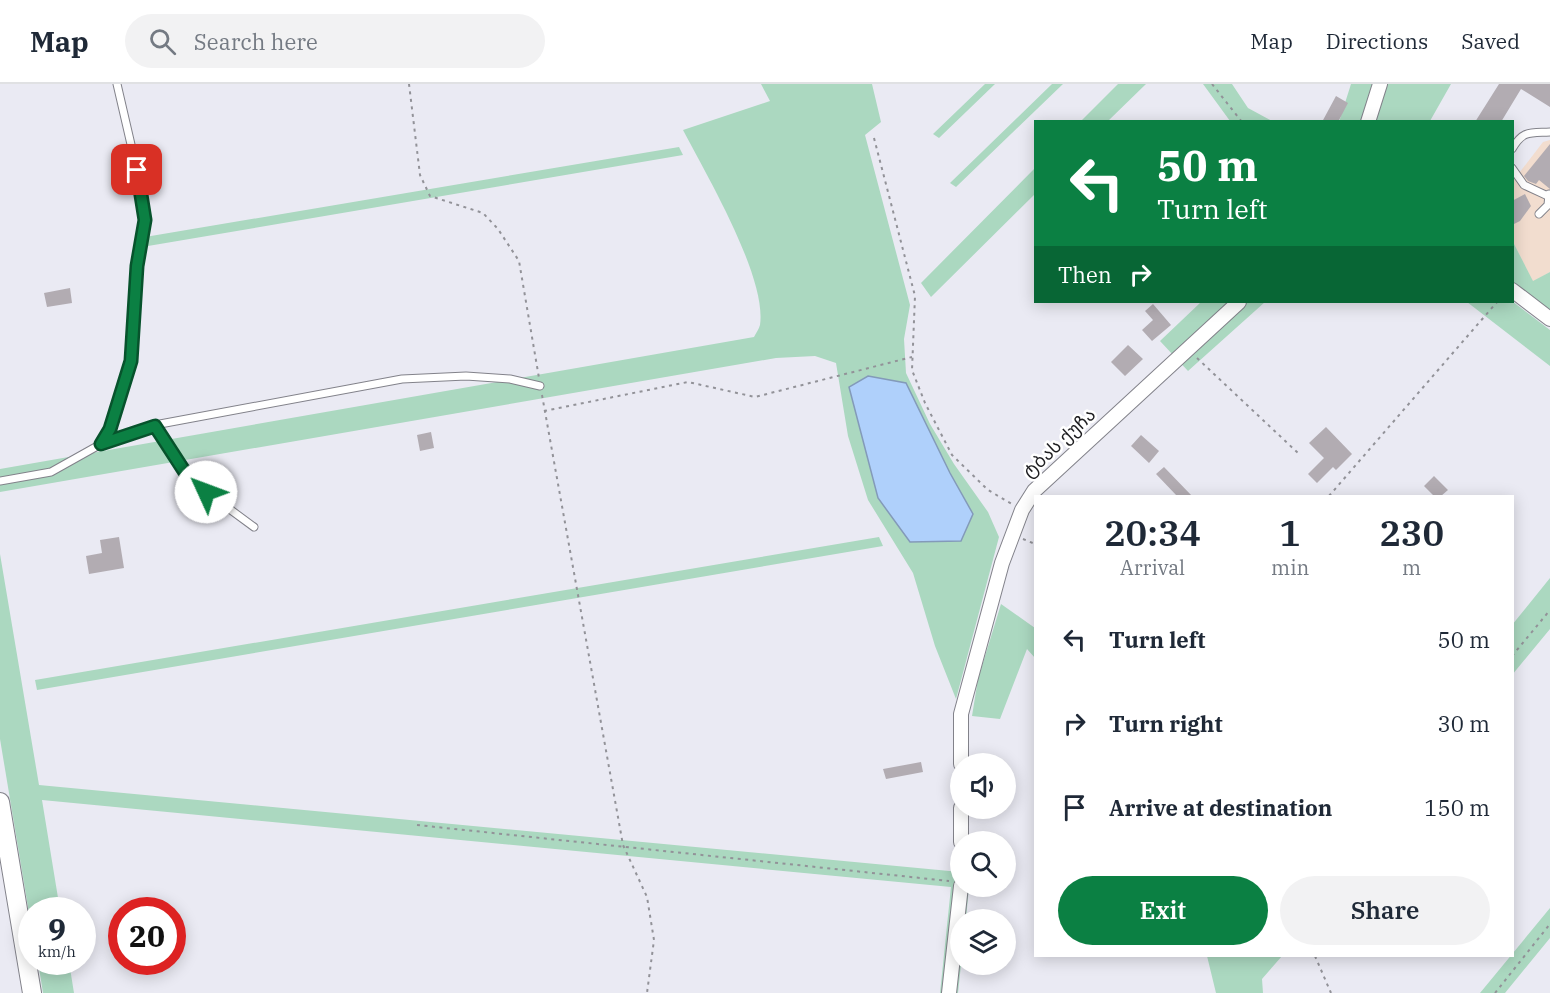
<!DOCTYPE html>
<meta charset="utf-8">
<style>
:root{--surface:#fff;--page:#f2f2f3;--text:#1f2937;--muted:#747a83;--line:#e0e1e3;--accent:#0b8043}
body{margin:0;font-family:"IBM Plex Serif","Noto Sans Georgian",serif;background:var(--page);color:var(--text);height:100vh;display:flex;flex-direction:column;font-size:22px;white-space:nowrap}
*{box-sizing:border-box;margin:0}
p{font-size:20px;color:var(--muted)}
.icon{flex:none;width:33px;height:33px;fill:none;stroke:currentColor;stroke-width:2;stroke-linecap:round;stroke-linejoin:round}
.map{position:relative;flex:1;overflow:hidden}
.side{position:absolute;left:1034px;top:411px;width:480px;height:462px;display:flex;flex-direction:column;background:var(--surface);border-radius:0px;box-shadow:0 3px 15px #0003}
.side>*{flex:none}
.guide{position:absolute;left:1034px;top:36px;width:480px;height:183px;border-radius:0px;box-shadow:0 3px 15px #0003;background:#0b8043;color:#fff;overflow:hidden}
.fabs{position:absolute;left:950px;top:669px;display:grid;gap:12px}
.fabs a{display:grid;place-items:center;width:66px;height:66px;border-radius:50%;background:var(--surface);box-shadow:0 3px 15px #0003;font-size:30px}
.speed{position:absolute;left:18px;top:813px;display:flex;gap:12px;font-size:30px;font-weight:700;text-align:center}
.speed>*{display:grid;place-content:center;width:78px;height:78px;border-radius:50%;background:var(--surface);box-shadow:0 3px 15px #0003;line-height:1}
.speed small{font-size:15px;font-weight:400}
.speed .limit{border:9px solid #d22;background:#fff;color:#111}
.pin{position:absolute;display:grid;place-items:center;width:51px;height:51px;color:#fff;margin:-26px;border-radius:12px;box-shadow:0 3px 9px #0006}
.me{position:absolute;width:66px;margin:-33px;rotate:313deg;stroke-linejoin:round;filter:drop-shadow(0 0 4px #0008)}
.turn{display:flex;align-items:center;gap:21px;height:126px;padding:0 24px;font-size:27px}
.turn .icon{width:78px;height:78px;stroke-width:2.5}
.turn b{display:block;font-size:42px;line-height:51px}
.then{display:flex;align-items:center;height:57px;padding:0 24px;background:#0003;gap:12px;font-size:22px}
.eta{display:flex;justify-content:space-evenly;align-items:center;height:102px;text-align:center}
.eta b{font-size:36px;font-weight:600;line-height:42px}
.button{display:flex;gap:12px;margin-top:auto;padding:12px 24px}
.button a{flex:1;height:69px;border-radius:36px;background:var(--accent);color:#fff;font-size:24px;font-weight:600;line-height:69px;text-align:center}
.button a+a{background:var(--page);color:var(--text)}
ul{padding:0;list-style:none}
li{display:flex;align-items:center;gap:18px;height:84px;padding:0 24px}
li div{flex:1}
li b{display:block;font-size:22px}
li em{font-style:normal}
header{display:flex;align-items:center;gap:36px;box-sizing:border-box;height:84px;padding:0 30px;background:var(--surface);border-bottom:2px solid var(--line)}
header strong{font-size:28px}
nav{display:flex;gap:33px;margin-inline-start:auto;font-size:21px}
.search{width:420px;height:54px;background:var(--page);display:flex;align-items:center;gap:15px;box-sizing:border-box;padding:0 21px;border-radius:33px;color:var(--muted);font-size:22px}
.map>svg:first-child{display:block}
</style>
<header>
<strong>Map</strong>
<div class="search"><svg class="icon" aria-label="search" viewBox="0 0 24 24"><circle cx="10" cy="10" r="6"/><path d="M15 15l6 6"/></svg>Search here</div>
<nav><a>Map</a><a>Directions</a><a>Saved</a></nav>
</header>
<div class="map">
<svg width="1550" height="909" viewBox="0 0 1550 909">
<rect width="100%" height="100%" fill="#eaeaf3"/>
<!-- industrial -->
<path fill="#f2ddcf" d="M1550,56V188L1533,198L1512,156V91L1516,93L1543,58Z"/>
<!-- green -->
<path fill="#abd8c0" fill-rule="evenodd" d="M761,0H872L881,38L865,51L910,221L904,255L906,289L930,340L954,380L988,428L999,453L956,615L935,562L913,489L868,416L848,352L836,279L815,272L776,274L0,408V385L754,253C756,249 759,245 760,241C767,193 706,90 683,46L770,17ZM906,299L950,389L973,430L961,457L910,458L901,445Z
M985,0H995L939,54L933,50Z
M1052,0H1063L956,103L950,99Z
M1118,0H1146L1108,37H1081Z
M1203,0H1232L1248,24L1272,37H1230Z
M1351,0H1373L1361,37L1339,38Z
M1386,0H1451L1430,37L1373,38Z
M679,63L683,71L148,162L145,153Z
M1035,84V110L931,213L921,199Z
M1512,156L1533,197L1550,188V230L1512,202Z
M1512,217L1550,246V282L1467,218Z
M1201,218H1265L1188,287L1160,257Z
M879,453L883,462L37,606L35,596Z
M0,470L39,701L960,788V802L969,803L966,835L960,836L961,881L958,909H940L951,803L42,716L60,826H32L31,841L0,655Z
M1550,494V545L1512,591V541Z
M1001,520L1035,544V574L1027,565L1000,635L972,632L978,595Z
M1550,824V854L1505,909H1480Z
M1207,872H1282L1262,895L1263,909H1216Z
M38,878H69L74,909H43Z"/>
<!-- water -->
<path fill="#afd0fb" stroke="#839ab9" stroke-width="1.5" d="M868,292L906,299L950,389L973,430L961,457L910,458L878,414L849,303Z"/>
<!-- building -->
<path fill="#b2acb2" d="M1499,0H1550V23L1521,5L1501,38H1475Z
M1336,12L1348,19L1338,38H1322Z
M1550,60V105L1539,96L1536,100L1528,97L1524,92Z
M1525,110L1531,122L1520,137L1512,141V117Z
M70,204L72,219L47,223L44,209Z
M1153,220L1171,241L1152,257L1142,246L1153,236L1145,227Z
M1128,261L1143,275L1125,292L1111,278Z
M1326,343L1352,370L1336,386L1333,383L1317,399L1308,390L1324,374L1309,359Z
M431,348L434,364L420,367L417,351Z
M1141,351L1159,367L1149,379L1131,362Z
M1164,383L1192,412H1177L1156,390Z
M1434,392L1448,406L1441,412H1434L1424,402Z
M119,453L124,484L89,490L86,472L102,469L100,456Z
M921,678L923,688L886,695L883,685Z"/>
<g fill="none" stroke-linecap="round" stroke-linejoin="round">
<!-- service casing -->
<g stroke="#82828a" stroke-width="9">
<path id="service" d="M1512,65C1523,46 1530,49 1550,48
M1512,84L1524,101L1550,113
M1539,130L1548,121L1549,110
M155,342L190,396L254,443
M101,360L110,345L131,277L137,182L145,136L142,108L117,0
M0,397L51,388L101,360L160,340L402,295L466,292L510,295L540,302"/>
</g>
<!-- minor casing -->
<g stroke="#82828a" stroke-width="16">
<path id="minor" d="M1368,38L1380,0
M1512,206L1550,235
M961,680V630L1002,479L1022,426L1034,407L1239,218
M961,758V724
M949,909L961,802"/>
</g>
<!-- tertiary casing -->
<g stroke="#82828a" stroke-width="20">
<path id="tertiary" d="M0,718L32,909"/>
</g>
<!-- path -->
<path stroke="#929298" stroke-width="2" stroke-dasharray="3 4.5" stroke-linecap="butt" d="M409,0L420,91L430,112L483,129L498,145L519,177L539,294
M1212,0L1242,38
M874,54L915,212L912,286L925,319L952,371L988,406L1012,420
M1197,274L1298,369
M542,311L623,761L647,813L654,856L647,909
M544,327L688,298L755,313L912,273
M1329,412L1497,218
M1023,455L1035,460
M1512,572L1550,526
M417,741L949,797
M1315,872L1331,909
M1495,909L1550,840"/>
<!-- service -->
<use href="#service" stroke="#fff" stroke-width="7"/>
<!-- minor -->
<use href="#minor" stroke="#fff" stroke-width="14"/>
<!-- tertiary -->
<use href="#tertiary" stroke="#fff" stroke-width="18"/>
</g>
<g fill="none" stroke-linecap="round" stroke-linejoin="round">
<!-- route casing -->
<g stroke="#07532c" stroke-width="15">
<path id="route" d="M137,86L145,136L137,182L131,277L110,345L101,360L155,342L190,396L206,408"/>
</g>
<!-- route -->
<use href="#route" stroke="#0b8043" stroke-width="10"/>
</g>
<g text-anchor="middle" stroke-width="5" stroke-linejoin="round" paint-order="stroke">
<!-- street labels -->
<g font-size="18" fill="#1d1d20" stroke="#fff">
<text transform="translate(1059 359) rotate(-43)" y="6">ტბას ქუჩა</text>
</g>
</g>
</svg>
<div class="fabs">
<a><svg class="icon" aria-label="sound" viewBox="0 0 24 24"><path d="M4 9h4l5-4v14l-5-4H4zM17 9q2 3 0 6"/></svg></a>
<a><svg class="icon" aria-label="search" viewBox="0 0 24 24"><circle cx="10" cy="10" r="6"/><path d="M15 15l6 6"/></svg></a>
<a><svg class="icon" aria-label="layers" viewBox="0 0 24 24"><path d="M12 4l9 5-9 5-9-5zM3 14l9 5 9-5"/></svg></a>
</div>
<div class="speed"><div>9<small>km/h</small></div><div class="limit">20</div></div>
<div class="pin" style="left:137px;top:86px;background:#d93025"><svg class="icon" aria-label="arrive" viewBox="0 0 24 24"><path d="M6 21V4h12l-3 4 3 4H6"/></svg></div>
<svg class="me" style="left:206px;top:408px" viewBox="-20 -20 40 40"><circle r="19" fill="#fff"/><path d="M0-13L10 11 0 6-10 11z" fill="#0b8043"/></svg>
<div class="guide">
<div class="turn"><svg class="icon" aria-label="left" viewBox="0 0 24 24"><path d="M17 20v-9H6M10 6l-5 5 5 5"/></svg><div><b>50 m</b>Turn left</div></div>
<div class="then">Then<svg class="icon" aria-label="right" viewBox="0 0 24 24"><path d="M7 20v-9h11M14 6l5 5-5 5"/></svg></div>
</div>
<section class="side">
<div class="eta">
<div><b>20:34</b><p>Arrival</p></div>
<div><b>1</b><p>min</p></div>
<div><b>230</b><p>m</p></div>
</div>
<ul>
<li><svg class="icon" aria-label="left" viewBox="0 0 24 24"><path d="M17 20v-9H6M10 6l-5 5 5 5"/></svg><div><b>Turn left</b></div><em>50 m</em></li>
<li><svg class="icon" aria-label="right" viewBox="0 0 24 24"><path d="M7 20v-9h11M14 6l5 5-5 5"/></svg><div><b>Turn right</b></div><em>30 m</em></li>
<li><svg class="icon" aria-label="arrive" viewBox="0 0 24 24"><path d="M6 21V4h12l-3 4 3 4H6"/></svg><div><b>Arrive at destination</b></div><em>150 m</em></li>
</ul>
<div class="button"><a>Exit</a><a>Share</a></div>
</section>
</div>
